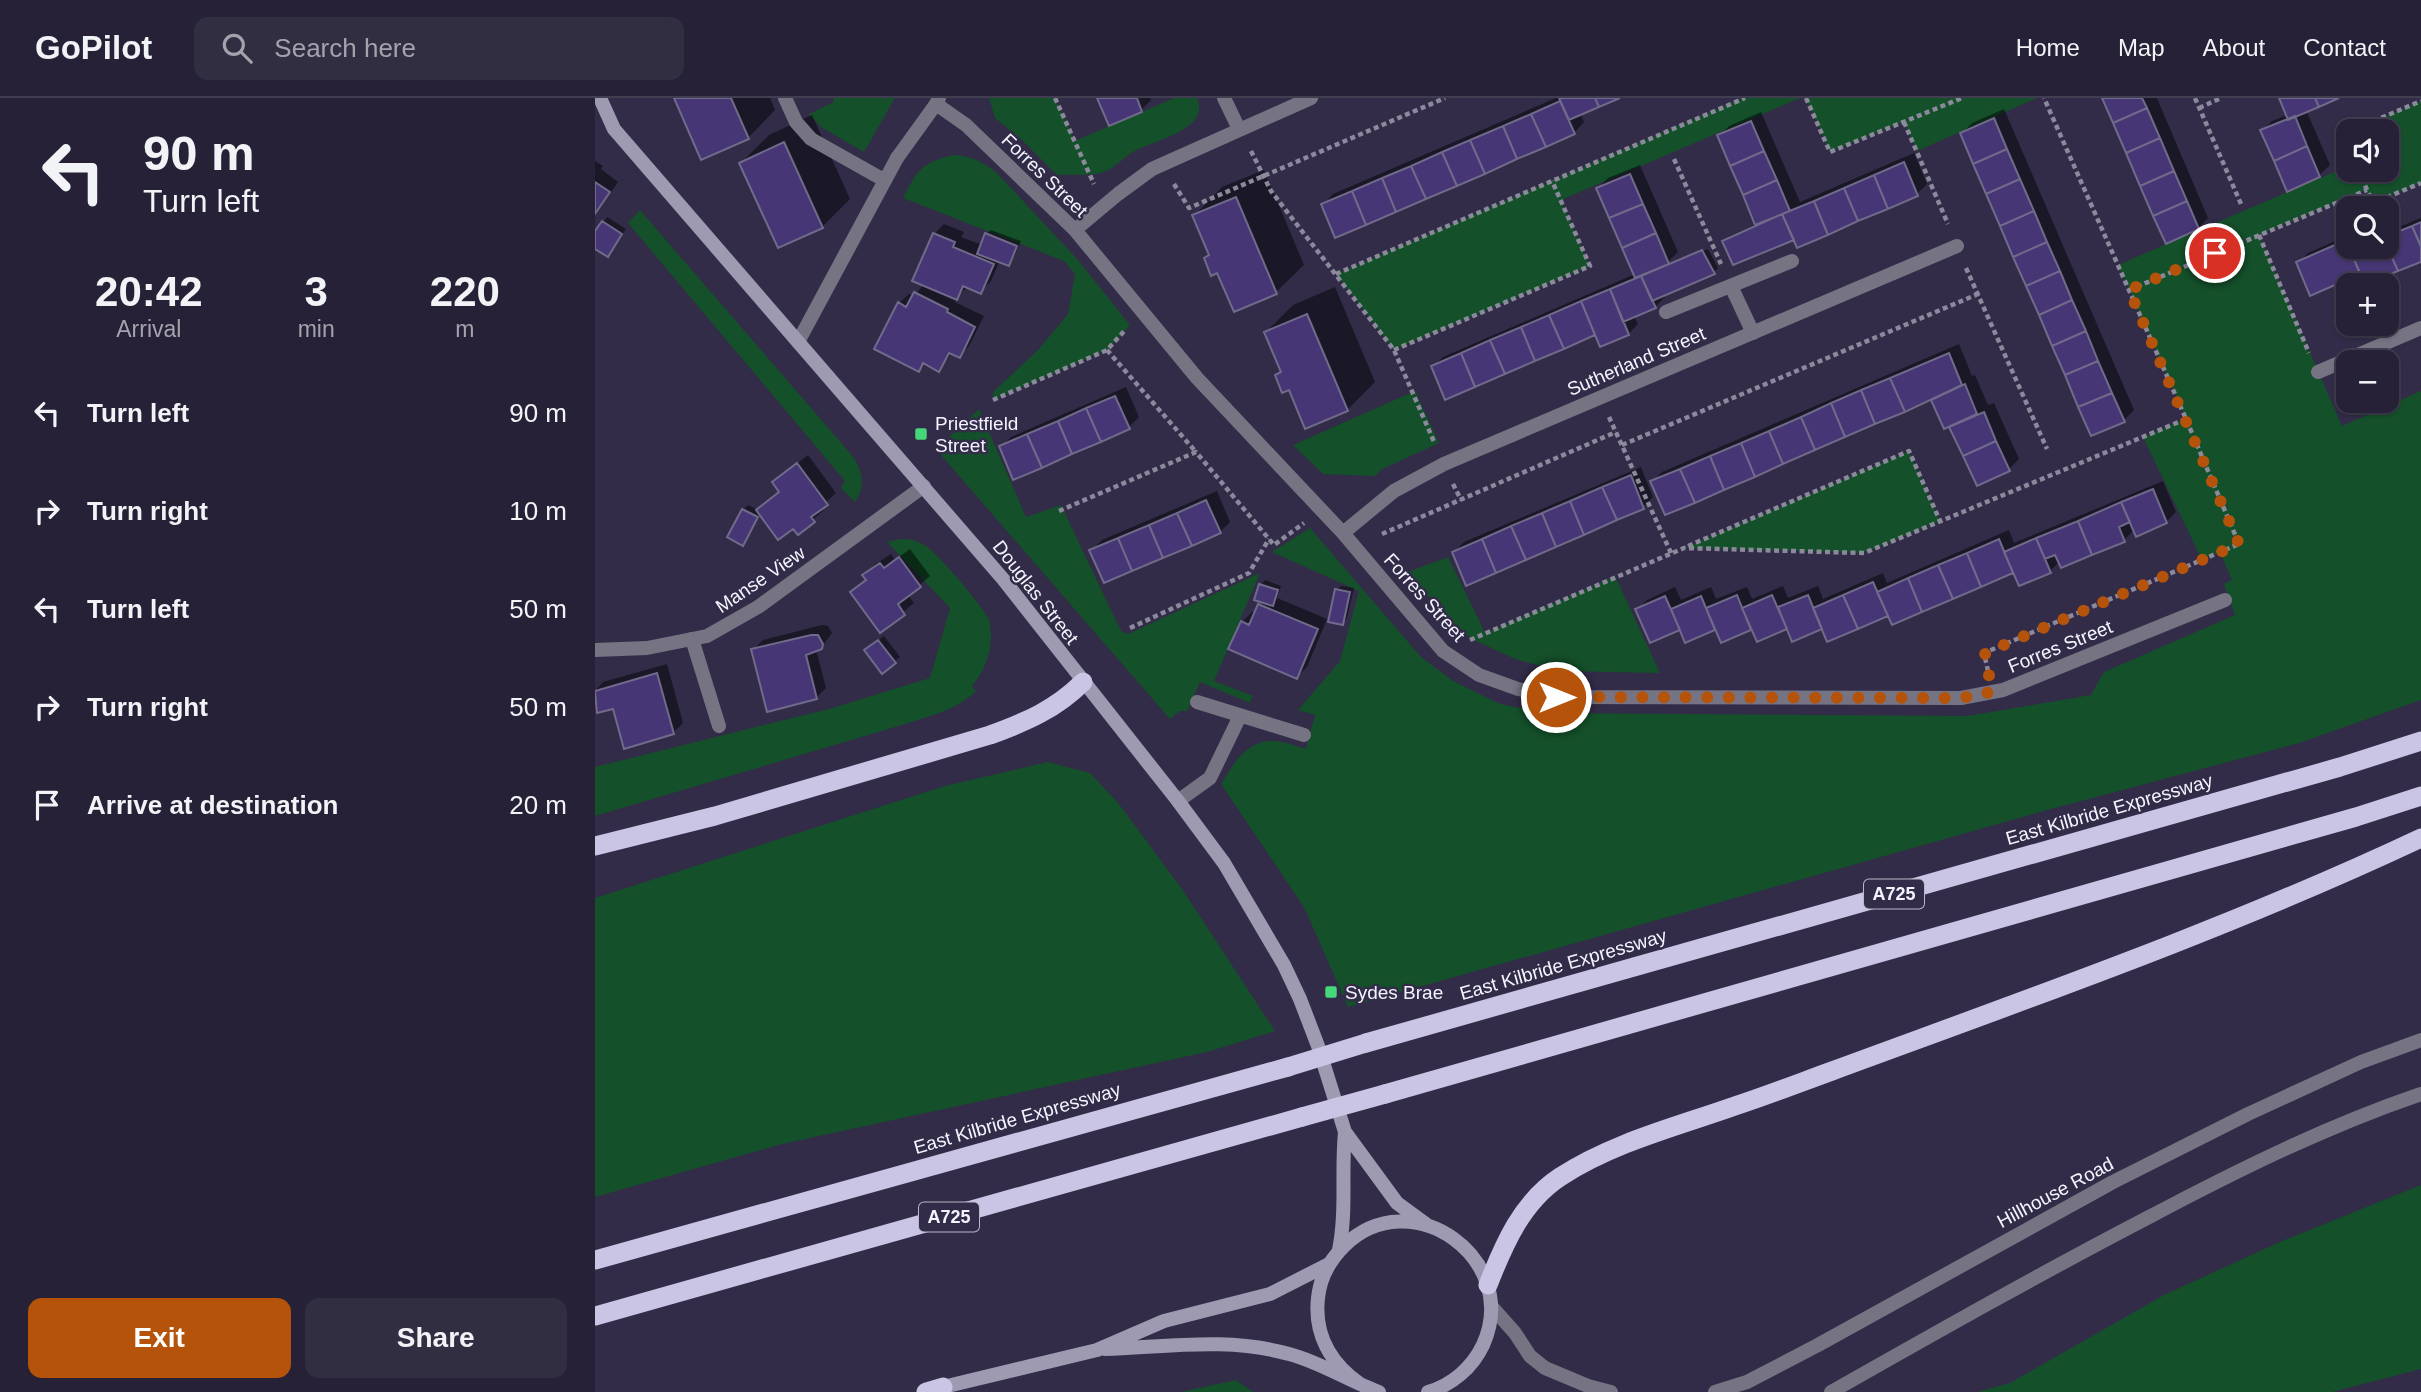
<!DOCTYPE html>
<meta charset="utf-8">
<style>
:root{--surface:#262136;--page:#322e42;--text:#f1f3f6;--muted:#a4a3ad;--line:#423e51;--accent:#b45309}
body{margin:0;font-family:Helvetica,sans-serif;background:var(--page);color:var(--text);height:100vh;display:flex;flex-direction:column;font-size:26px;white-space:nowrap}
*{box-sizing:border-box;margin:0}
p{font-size:23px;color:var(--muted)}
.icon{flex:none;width:38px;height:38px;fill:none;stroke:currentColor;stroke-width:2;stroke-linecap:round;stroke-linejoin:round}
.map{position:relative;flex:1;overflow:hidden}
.panel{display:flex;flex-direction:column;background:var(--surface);width:595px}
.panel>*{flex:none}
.guide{background:#262136;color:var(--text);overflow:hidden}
.fabs{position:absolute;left:1741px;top:21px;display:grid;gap:14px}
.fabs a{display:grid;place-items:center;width:63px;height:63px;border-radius:14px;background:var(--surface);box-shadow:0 2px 5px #0004,0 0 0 2px var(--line);font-size:35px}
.pin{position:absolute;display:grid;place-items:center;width:60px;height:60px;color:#fff;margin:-30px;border:4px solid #fff;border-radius:50%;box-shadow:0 2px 7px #0007}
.me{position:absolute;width:77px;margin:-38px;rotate:90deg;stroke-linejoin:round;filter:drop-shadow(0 0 5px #0008)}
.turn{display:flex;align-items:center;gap:24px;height:147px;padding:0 28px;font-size:32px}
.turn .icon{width:91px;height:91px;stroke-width:2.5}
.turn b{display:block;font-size:49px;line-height:60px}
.eta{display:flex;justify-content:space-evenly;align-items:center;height:119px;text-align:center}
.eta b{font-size:42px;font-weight:700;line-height:49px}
.button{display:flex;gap:14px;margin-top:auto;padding:14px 28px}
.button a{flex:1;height:80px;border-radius:14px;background:var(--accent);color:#fff;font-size:28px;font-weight:700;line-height:80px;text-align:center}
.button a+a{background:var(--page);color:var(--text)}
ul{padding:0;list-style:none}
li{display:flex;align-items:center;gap:21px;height:98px;padding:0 28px}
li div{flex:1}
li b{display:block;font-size:26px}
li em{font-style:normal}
header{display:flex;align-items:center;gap:42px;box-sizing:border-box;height:98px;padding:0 35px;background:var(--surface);border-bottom:2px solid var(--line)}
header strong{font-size:33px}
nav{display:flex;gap:38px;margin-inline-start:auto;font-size:24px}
.search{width:490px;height:63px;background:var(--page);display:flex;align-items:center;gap:18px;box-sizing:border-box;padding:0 24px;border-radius:14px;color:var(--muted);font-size:26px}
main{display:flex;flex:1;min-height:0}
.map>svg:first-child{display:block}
</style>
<header>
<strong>GoPilot</strong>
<div class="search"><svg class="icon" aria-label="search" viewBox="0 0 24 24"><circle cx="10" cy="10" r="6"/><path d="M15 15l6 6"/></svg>Search here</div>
<nav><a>Home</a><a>Map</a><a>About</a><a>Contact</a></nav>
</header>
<main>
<section class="panel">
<div class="guide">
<div class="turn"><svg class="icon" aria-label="left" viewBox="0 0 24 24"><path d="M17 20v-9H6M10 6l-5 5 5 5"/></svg><div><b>90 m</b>Turn left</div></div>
</div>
<div class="eta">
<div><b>20:42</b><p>Arrival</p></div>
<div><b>3</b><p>min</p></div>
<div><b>220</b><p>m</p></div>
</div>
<ul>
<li><svg class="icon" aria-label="left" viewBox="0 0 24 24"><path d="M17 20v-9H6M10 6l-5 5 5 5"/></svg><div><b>Turn left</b></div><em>90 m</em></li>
<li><svg class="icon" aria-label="right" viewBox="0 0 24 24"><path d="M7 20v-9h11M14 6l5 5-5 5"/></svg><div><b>Turn right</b></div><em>10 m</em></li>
<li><svg class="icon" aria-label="left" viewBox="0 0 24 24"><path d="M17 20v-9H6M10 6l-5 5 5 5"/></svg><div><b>Turn left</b></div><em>50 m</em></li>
<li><svg class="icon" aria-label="right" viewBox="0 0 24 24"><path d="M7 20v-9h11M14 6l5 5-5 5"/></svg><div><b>Turn right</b></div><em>50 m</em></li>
<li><svg class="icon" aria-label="arrive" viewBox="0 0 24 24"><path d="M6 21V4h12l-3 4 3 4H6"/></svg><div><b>Arrive at destination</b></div><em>20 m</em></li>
</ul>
<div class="button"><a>Exit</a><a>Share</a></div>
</section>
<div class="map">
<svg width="1826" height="1294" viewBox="0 0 1826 1294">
<rect width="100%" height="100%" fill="#322c48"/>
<!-- green -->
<path fill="#14502a" d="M238,0H300L269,54L226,29L214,16L239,4Z
M394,0H460L480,43L579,0H602C616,32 558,42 538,54C529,59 521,69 511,73C498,79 477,76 462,77L427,42L400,20Z
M1147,0H1205L966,102L995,168L799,252L741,176Z
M1211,0H1442L1322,53L1309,24L1235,54Z
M1826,3V85L1778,105L1771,92L1664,137L1747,328L1826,293V602L1704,645L1456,711L753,909L709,809L626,686C637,668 649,646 673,643C684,641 701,648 711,651L720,617L703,612L745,563L764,493L677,454L715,430L826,559L858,583L905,606L953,615L1372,618L1496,597L1509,574L1640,517L1629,486L1637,482L1625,454L1607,462L1548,339L1591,320L1523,167L1753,68L1754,72H1792V33H1755Z
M359,57C377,58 388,64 402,75L483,162L535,227L512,252L398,302V294L444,251L473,216L480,176L469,163L308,100C323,71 326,65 359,57Z
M45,112L255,355C267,371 272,385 260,404L246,390L250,383L33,125Z
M820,293L844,345L787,371L780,378L728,376L698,347Z
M384,311L431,419L466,407L526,533L533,536L665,475L619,583L658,598L655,605L605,584L592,613H585L575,621L339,349L350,343Z
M1314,353L1345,423L1269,455L1089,450Z
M305,441C315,441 322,442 331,448C342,455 390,510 394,522C400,546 392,570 377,588L381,593C363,611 340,616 317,624L0,718V669L234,611L335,580L355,510L292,444Z
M853,459L890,535L1020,478L1065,575L965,573L920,561L877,541L853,522L813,474Z
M453,664L495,675L524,706L587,791L680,933L612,954L187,1046L0,1099V800L350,688Z
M1826,1087V1271L1737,1294H1382L1415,1285L1569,1197L1687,1143Z
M641,1282L658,1294H586Z"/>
<!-- shadow -->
<path fill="#0007" fill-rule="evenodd" d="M81,0H175L180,12L153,40Z
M504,0H555L556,2L546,12Z
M961,0H1020L985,15L989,24L979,35L728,107L738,96Z
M1509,0H1562L1613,120L1603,130Z
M1685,0H1738L1711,12L1735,67L1724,77L1693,91L1667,33L1677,23L1692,17Z
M1409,11L1539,312L1529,322L1367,35L1377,25Z
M1166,14L1205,104L1319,55L1332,86L1322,96L1203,147L1199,139L1129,143L1133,139L1162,126L1124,38L1134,28Z
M217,17L255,101L227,129L146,65L174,37Z
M0,63L8,68L6,71L23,84L0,118Z
M1045,67L1083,154L1073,164L1057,171L1059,174L1113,151L1123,170L1119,174L1069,196L1070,199L1060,209L1039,218L1043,226L1033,236L1001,235L851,300L838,269L848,259L1040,176L1003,90L1013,80ZM1027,215L1034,234H1030Z
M669,72L709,167L681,194L623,173L611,160L616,155L600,117L627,89Z
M12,119L31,131L17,152L0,149V136Z
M1826,120V162L1766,173L1716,196L1703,165L1713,155L1754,137V149H1792V134Z
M349,126L369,134L366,139L387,147L391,136L396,132L426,143L418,161L414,166L405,162L396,183L386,193L372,189L361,200L360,204L389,218L374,248L364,258L358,254L344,271L331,265L324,272L304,205L314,196L319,198L329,186L339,136Z
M740,189L780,284L752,312L695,290L682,277L687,272L671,234L698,207Z
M1364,246L1377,278L1380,277L1393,307L1399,305L1424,361L1414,371L1383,386L1355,326L1350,328L1337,299L1057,384L1067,374Z
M531,289L544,319L534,329L406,349L416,339Z
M213,357L241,395L226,409L229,412L203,434L198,428L166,415L148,446V412L153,407L163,412L185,393L179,384Z
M1046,369L1058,399L1048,409L872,486L859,454L869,444Z
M1568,383L1581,414L1571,424L1540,431L1529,442L1465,463L1455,473L1419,472L1298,525L1294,516L1228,528L1157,530L1127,543L1121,529L1091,542L1086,530L1042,512L1052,502L1080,489L1086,502L1116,489L1121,501L1152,489L1157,501L1188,488L1193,500L1223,488L1228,501L1288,475L1292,485L1414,432L1419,445Z
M622,393L635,424L625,434L497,452L507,442Z
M315,451L335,478L313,497L319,505L285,533L257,495L272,481L270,477L279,467L296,456L300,462Z
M670,482L686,488L682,500L732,521L712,569L702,579L647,524L657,514L661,516L668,503L666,487Z
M746,488L759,490L752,520L748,525L742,492Z
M227,527L233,528L237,535L226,550L221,551L231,590L221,600L158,552L168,542Z
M289,538L305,559L287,573L276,548Z
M72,566L88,625L78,635L19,609L3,613L0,593L8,584Z"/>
<!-- building -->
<path fill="#473675" stroke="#706b8a" stroke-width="2" d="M79,0H136L154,41L106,62Z
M502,0H542L547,14L514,28Z
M964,0H1000L1004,9L974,22Z
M1000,0H1025L1004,9Z
M1507,0H1547L1552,10L1518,25Z
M1684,0H1720L1724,9L1693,22Z
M1720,0H1744L1724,9Z
M965,3L980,36L951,49L936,16Z
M1552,10L1565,40L1531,55L1518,25Z
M936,16L951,49L922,61L908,28Z
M1700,18L1712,48L1679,63L1665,32Z
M1399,20L1412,51L1378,66L1365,35Z
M1156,23L1169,53L1135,68L1122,37Z
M908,28L922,61L890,76L875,42Z
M1565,40L1579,73L1545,88L1531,55Z
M875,42L890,76L862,88L847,54Z
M189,44L228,130L183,150L144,65Z
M1712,48L1725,79L1692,94L1679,63Z
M1412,51L1425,81L1391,96L1378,66Z
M1169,53L1182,82L1148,97L1135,68Z
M847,54L862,88L831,101L816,68Z
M1309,64L1323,98L1293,111L1279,77Z
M816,68L831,101L801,114L787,80Z
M1579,73L1592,103L1558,118L1545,88Z
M1035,76L1048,106L1014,120L1001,90Z
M1279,77L1293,111L1263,123L1249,90Z
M787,80L801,114L771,127L757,93Z
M1425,81L1439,113L1405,128L1391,96Z
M1182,82L1195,113L1160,127L1148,97Z
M0,84L15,94L0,116Z
M1249,90L1263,123L1233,137L1219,103Z
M757,93L771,127L740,140L726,106Z
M641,99L682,196L639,214L622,175L616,178L609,160L614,157L597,117Z
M1219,103L1233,137L1202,150L1187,116Z
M1592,103L1604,131L1571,146L1558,118Z
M1048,106L1061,135L1027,150L1014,120Z
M1439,113L1452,144L1418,159L1405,128Z
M1187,116L1199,142L1138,167L1127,143Z
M7,123L27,136L13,159L0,151V133Z
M1826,124V148L1817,128Z
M1817,128L1826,149V164L1803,173L1792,148V138Z
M338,135L360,144L358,149L399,166L386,196L368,188L362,202L317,183Z
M390,135L422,148L414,168L382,156Z
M1061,135L1074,166L1040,180L1027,150Z
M1751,142L1765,176L1715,198L1701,164Z
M1452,144L1465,173L1431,188L1418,159Z
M1792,148L1803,173L1770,187L1756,154L1768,149Z
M1107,152L1120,176L1057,203L1046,178Z
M1465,173L1477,202L1444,217L1431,188Z
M1046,178L1061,210L1028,224L1015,191Z
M1015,191L1034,237L1005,249L986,203Z
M319,194L353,211L352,214L380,229L365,260L354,255L344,274L328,265L324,274L279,251L303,204L311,209Z
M1477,202L1491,233L1457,248L1444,217Z
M986,203L1000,237L969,251L954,217Z
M712,216L753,313L710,331L694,292L687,295L680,277L686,274L669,234Z
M954,217L969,251L940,263L926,229Z
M926,229L940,263L910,276L895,242Z
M1491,233L1503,263L1470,277L1457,248Z
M895,242L910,276L880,289L866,255Z
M866,255L880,289L850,302L836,268Z
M1354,255L1367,287L1310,314L1295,280Z
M1503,263L1517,295L1483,309L1470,277Z
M1295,280L1310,314L1280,326L1266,292Z
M1370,286L1382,316L1349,331L1336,302Z
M1266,292L1280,326L1250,339L1236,305Z
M1517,295L1530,324L1496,338L1483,309Z
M520,298L535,331L506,344L491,310Z
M1236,305L1250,339L1220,352L1206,319Z
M491,310L506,344L477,356L463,323Z
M1389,314L1401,343L1368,358L1354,329Z
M1206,319L1220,352L1188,366L1174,333Z
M463,323L477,356L447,370L432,336Z
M1174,333L1188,366L1160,379L1146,345Z
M432,336L447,370L418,382L404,348Z
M1401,343L1415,373L1382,388L1368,358Z
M1146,345L1160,379L1129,392L1115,358Z
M1115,358L1129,392L1100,405L1085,371Z
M202,365L233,407L216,419L220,424L203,437L198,431L183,442L161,412L184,394L177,384Z
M1085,371L1100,405L1070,417L1055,383Z
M1036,377L1049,411L1022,422L1007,389Z
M1007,389L1022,422L989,437L975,403Z
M1558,391L1572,425L1541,439L1526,404Z
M611,402L626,435L597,448L582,415Z
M975,403L989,437L961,449L947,415Z
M1526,404L1535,424L1524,429L1530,444L1497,457L1483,423Z
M147,411L163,419L148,448L132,439Z
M582,415L597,448L568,460L554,427Z
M947,415L961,449L931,462L916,428Z
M1483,423L1497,457L1466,470L1460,457L1450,461L1441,440Z
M554,427L568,460L537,473L523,440Z
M916,428L931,462L901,475L887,441Z
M523,440L537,473L509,485L494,452Z
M1441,440L1456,475L1424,488L1409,454Z
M887,441L901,475L871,488L857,454Z
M1404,441L1418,475L1386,489L1372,455Z
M1372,455L1386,489L1358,501L1343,467Z
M304,459L326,489L303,506L310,517L285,535L255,494L271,482L267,477L285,465L289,470Z
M1343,467L1358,501L1327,514L1313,480Z
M1313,480L1327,514L1297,527L1282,494Z
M1278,484L1293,518L1263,531L1248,497Z
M664,486L683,492L678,508L659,502Z
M740,491L755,494L748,527L733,524Z
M1142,497L1156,532L1126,545L1111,510Z
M1177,497L1192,531L1162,544L1147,510Z
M1213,497L1227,531L1197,544L1183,509Z
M1248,497L1263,531L1232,544L1218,510Z
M1070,498L1085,532L1055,545L1040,511Z
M1106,498L1120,532L1090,545L1076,511Z
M663,506L723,531L702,581L633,551L646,523L654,527Z
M216,537H223L228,546L227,551L211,557L222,601L172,614L156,551Z
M283,542L301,565L287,576L269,552Z
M62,575L79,636L29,651L18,611L2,615L0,593Z"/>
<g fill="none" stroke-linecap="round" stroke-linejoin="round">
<!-- path -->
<path stroke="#8d899d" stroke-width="4.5" stroke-dasharray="5 3.5" stroke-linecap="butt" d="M460,0L499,86
M1211,0L1235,54L1367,0
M1600,0L1646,106
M1604,10L1626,0
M1309,24L1353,126
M1755,33L1826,3
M1754,34L1748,36L1754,49
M656,53L676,93L799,252L840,346
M1079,61L1126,166
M1763,72L1778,105L1826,85
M579,86L594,110L850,0
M1664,137L1714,255
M1371,170L1452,351
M741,176L1150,0
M1534,192L1772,92
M512,252L601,354
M799,252L995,168L957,83
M398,302L512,252L531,231
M1014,319L1076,455
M1027,347L1383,196
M858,386L866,402
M464,413L601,354L679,447L709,425
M787,436L1021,334
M1093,448L1314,353L1345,423
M535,530L654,475L674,441
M875,542L1089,450L1269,455L1591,321
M1393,573L1389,555L1644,446L1591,321L1449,0"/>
<!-- service -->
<path stroke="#767483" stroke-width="14" d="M190,0L201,24L216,41L289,82
M629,0L644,31
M1136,188L1158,235
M1071,214L1197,163
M97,541L124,628
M602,604L709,637
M583,703L615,680L645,618"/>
<!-- pedestrian -->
<path stroke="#767483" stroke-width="14" d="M302,60L341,6"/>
<!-- minor -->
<path stroke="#767483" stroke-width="14" d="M344,0L341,6L371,27L480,132L602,280L748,435L848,553L884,577L923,591L961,599L1366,600L1408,592L1630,502
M480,132L523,96L557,71L716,0
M203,244L302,60
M1723,274L1826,230
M748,435L799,393L849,366L1362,148
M0,552L52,550L112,538L163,509L329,388"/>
<!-- tertiary -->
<path stroke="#767483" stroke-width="14" d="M896,1208L920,1235L935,1258L950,1270L993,1288L1016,1294
M1120,1294L1152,1284L1223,1247L1518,1084L1653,1016L1766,964L1826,942
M1236,1294C1342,1234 1448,1174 1556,1118C1643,1072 1732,1028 1826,996"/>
<!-- secondary -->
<path stroke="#9e9ab1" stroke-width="14" d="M5,0L19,31L408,481L583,703L629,765L689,867L705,901L723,948L750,1034L802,1105L832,1127
M744,1152C752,1112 746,1074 750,1034
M510,1251C572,1249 634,1239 694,1256C725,1264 754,1283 784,1294
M765,1286C735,1265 719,1236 723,1200C725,1180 735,1162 749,1148C816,1082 927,1161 888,1247C877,1270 857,1287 833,1294
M348,1289L502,1252L569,1223L675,1196L734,1166"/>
<!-- trunk -->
<path stroke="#cac4e5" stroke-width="19" d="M0,748L120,718L395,637C431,624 461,611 488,584
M771,945L1745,669L1826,643
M790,996L1761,719L1826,698
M0,1162L693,969
M893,1187C909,1146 927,1104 965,1079C1017,1045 1080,1029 1137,1009C1171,998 1204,985 1237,973C1435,900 1635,830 1826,740
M0,1218L707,1019
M331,1294L348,1289"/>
<!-- trunk-bridge -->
<path stroke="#cac4e5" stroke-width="19" d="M693,969L771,945
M707,1019L790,996"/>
</g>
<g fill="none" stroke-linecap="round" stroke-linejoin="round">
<!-- route -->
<path stroke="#b45309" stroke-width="12" stroke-dasharray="0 21.6" d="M961,599L1366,600L1397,594L1390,555L1644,446L1534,192L1620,155"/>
</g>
<!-- markers -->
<g fill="#45d77a" stroke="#322c48" stroke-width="2.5">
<rect x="319" y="329" width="14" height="14" rx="3.5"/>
<rect x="729" y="887" width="14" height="14" rx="3.5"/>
</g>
<g text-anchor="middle" stroke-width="5" stroke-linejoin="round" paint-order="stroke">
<!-- shield labels -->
<g fill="#322c48" stroke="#bab7c7" stroke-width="2">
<rect x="1269" y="781.5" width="60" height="29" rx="5"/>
<rect x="324" y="1104.5" width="60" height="29" rx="5"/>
</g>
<g font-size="18" font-weight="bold" fill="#f4f3fe">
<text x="1299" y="802">A725</text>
<text x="354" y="1125">A725</text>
</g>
<!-- street labels -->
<g font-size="19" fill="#f4f3fe" stroke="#322c48">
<text transform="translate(450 77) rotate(44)" y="7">Forres Street</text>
<text transform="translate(1041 263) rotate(-23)" y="7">Sutherland Street</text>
<text transform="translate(165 481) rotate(-34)" y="7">Manse View</text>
<text transform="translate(441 494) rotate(52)" y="7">Douglas Street</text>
<text transform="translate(830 499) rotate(48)" y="7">Forres Street</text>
<text transform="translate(1465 548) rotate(-22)" y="7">Forres Street</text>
<text transform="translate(1514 711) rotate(-16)" y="7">East Kilbride Expressway</text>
<text transform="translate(968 866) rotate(-16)" y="7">East Kilbride Expressway</text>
<text transform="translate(422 1020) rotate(-16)" y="7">East Kilbride Expressway</text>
<text transform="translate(1460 1094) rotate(-28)" y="7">Hillhouse Road</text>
</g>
<!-- poi labels -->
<g font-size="19" fill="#f4f3fe" stroke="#322c48" text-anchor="start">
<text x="340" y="332">Priestfield<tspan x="340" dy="22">Street</tspan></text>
<text x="750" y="901">Sydes Brae</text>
</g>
</g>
</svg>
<div class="fabs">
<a><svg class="icon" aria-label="sound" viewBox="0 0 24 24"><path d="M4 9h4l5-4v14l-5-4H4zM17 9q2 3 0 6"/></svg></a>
<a><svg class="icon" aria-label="search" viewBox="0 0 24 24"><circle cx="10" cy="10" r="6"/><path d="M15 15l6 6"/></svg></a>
<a>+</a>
<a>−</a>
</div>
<div class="pin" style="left:1620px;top:155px;background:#d93025"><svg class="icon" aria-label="arrive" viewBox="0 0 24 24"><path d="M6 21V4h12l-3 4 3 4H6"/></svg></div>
<svg class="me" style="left:961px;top:599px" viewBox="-20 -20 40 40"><circle r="17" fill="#b45309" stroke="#fff" stroke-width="3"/><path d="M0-11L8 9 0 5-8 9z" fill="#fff"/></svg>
</div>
</main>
